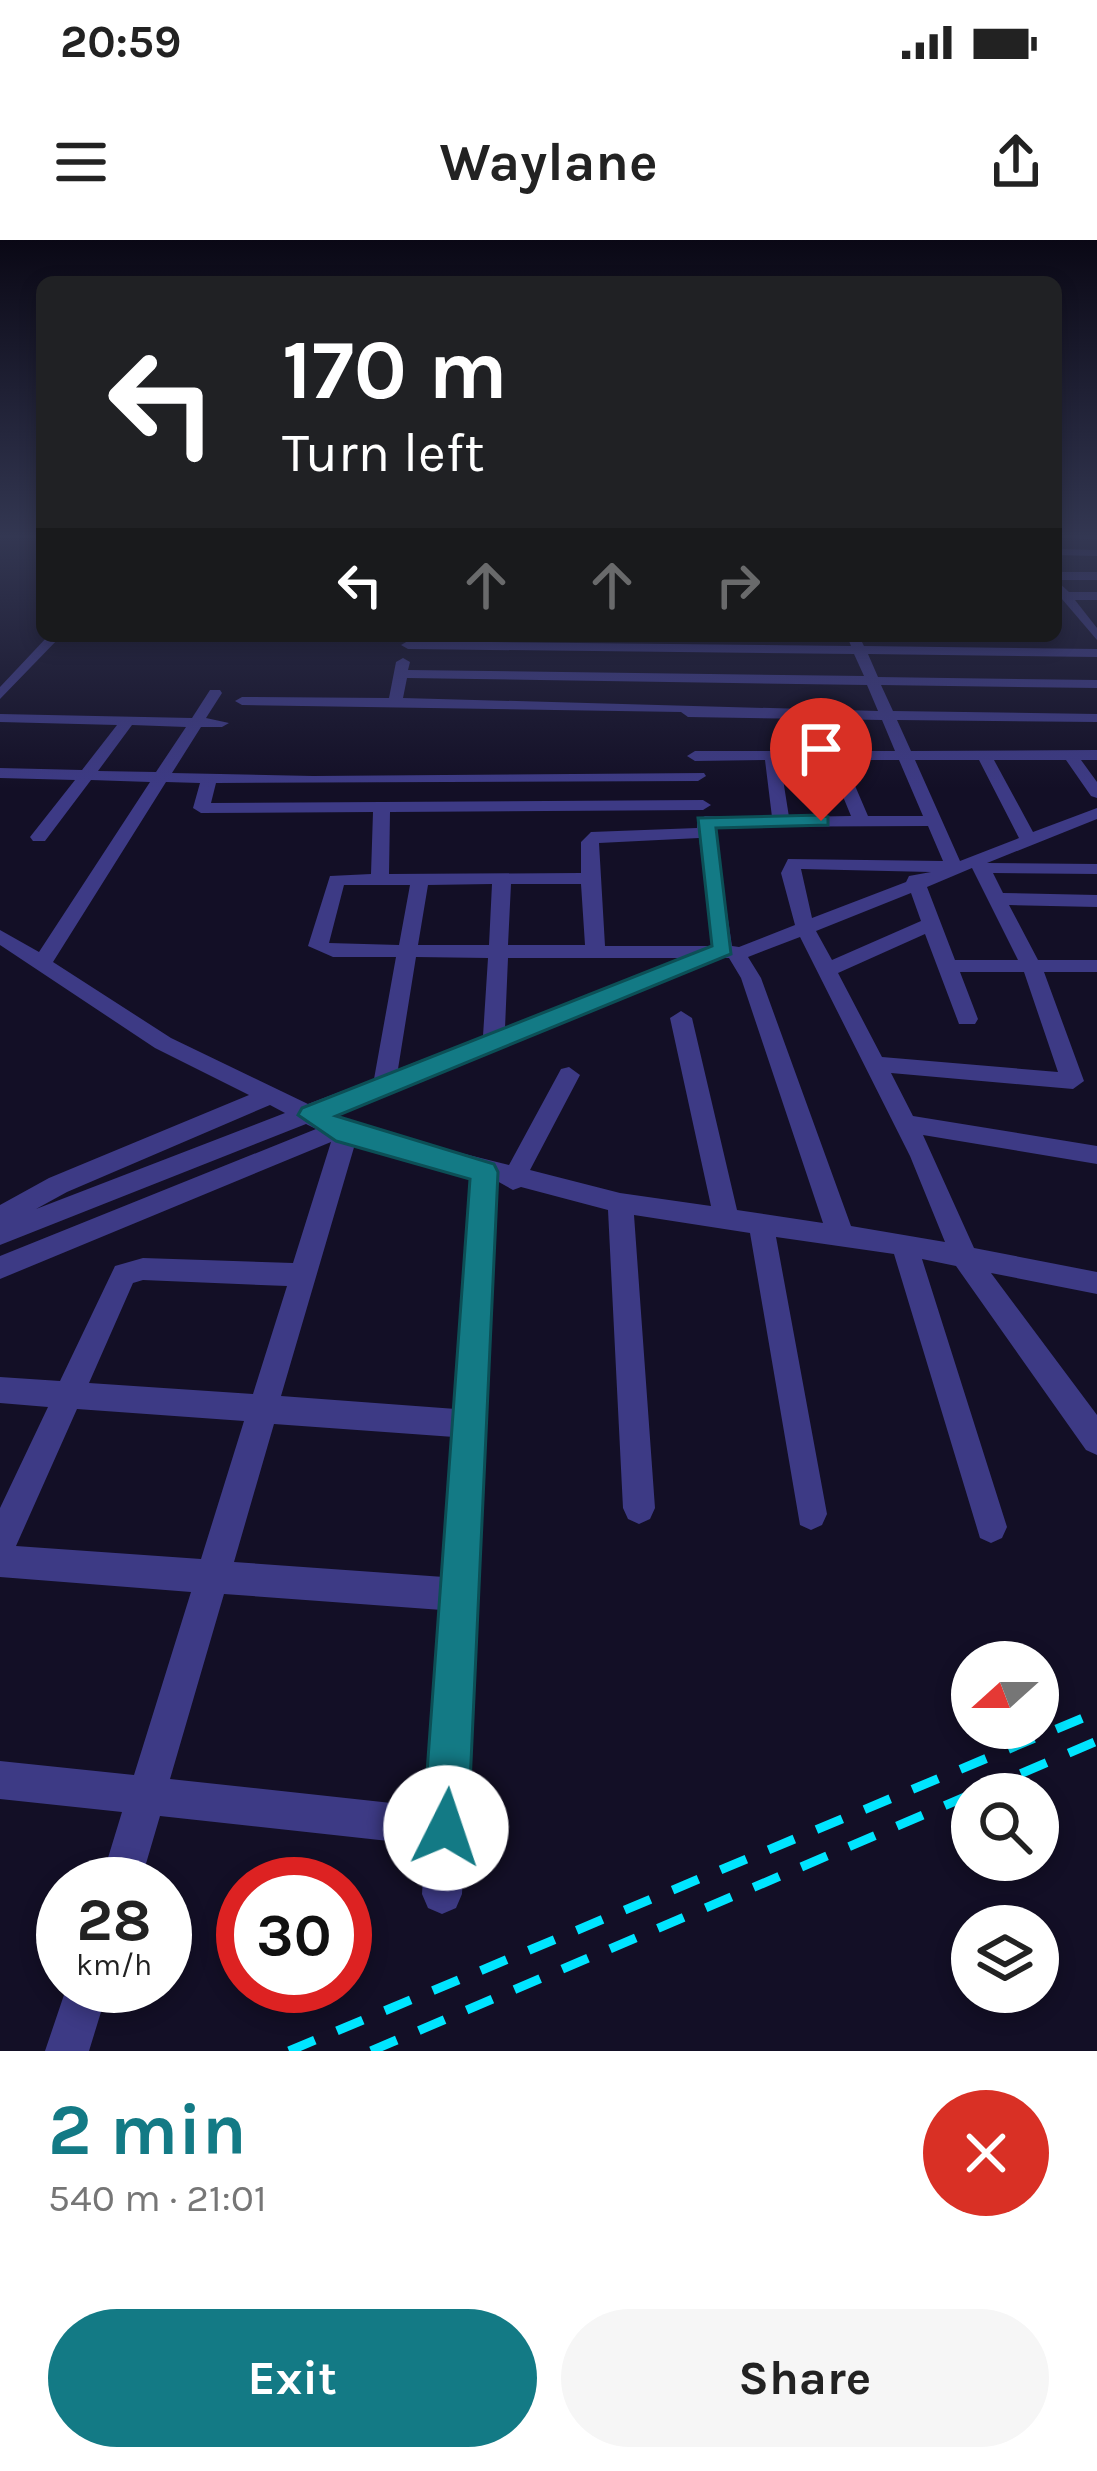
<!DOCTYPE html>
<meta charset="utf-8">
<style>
:root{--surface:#fff;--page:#f6f6f6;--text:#222;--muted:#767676;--accent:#137a85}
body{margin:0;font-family:Karla,sans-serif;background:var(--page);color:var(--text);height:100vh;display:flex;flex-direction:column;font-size:45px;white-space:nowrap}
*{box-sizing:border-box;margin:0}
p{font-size:39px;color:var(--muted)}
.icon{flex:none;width:66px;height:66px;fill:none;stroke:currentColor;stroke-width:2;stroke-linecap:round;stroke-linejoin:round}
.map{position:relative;height:1811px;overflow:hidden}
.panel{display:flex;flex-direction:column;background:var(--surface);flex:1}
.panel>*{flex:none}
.banner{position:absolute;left:36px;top:36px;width:1026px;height:366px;border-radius:18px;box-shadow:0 6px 18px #0003;background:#202124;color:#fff;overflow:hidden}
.needle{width:78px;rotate:249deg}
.tools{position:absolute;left:951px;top:1401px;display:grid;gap:24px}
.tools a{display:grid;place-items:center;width:108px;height:108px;border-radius:50%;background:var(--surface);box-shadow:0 6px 18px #0003;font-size:60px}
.speed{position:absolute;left:36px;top:1617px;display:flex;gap:24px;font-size:60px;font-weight:700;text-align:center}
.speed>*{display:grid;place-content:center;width:156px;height:156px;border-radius:50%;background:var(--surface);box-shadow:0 6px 18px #0003;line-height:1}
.speed small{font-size:30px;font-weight:400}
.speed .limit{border:18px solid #d22;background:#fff;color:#111}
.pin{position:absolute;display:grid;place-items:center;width:102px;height:102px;color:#fff;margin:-123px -51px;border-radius:50% 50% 50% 0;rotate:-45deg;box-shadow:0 0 12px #0007}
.pin .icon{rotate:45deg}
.me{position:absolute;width:132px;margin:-66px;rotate:4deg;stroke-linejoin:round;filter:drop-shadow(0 0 9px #0008)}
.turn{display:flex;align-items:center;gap:42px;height:252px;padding:0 48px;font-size:54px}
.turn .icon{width:156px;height:156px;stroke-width:2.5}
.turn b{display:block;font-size:84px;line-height:102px}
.lanes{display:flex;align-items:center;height:114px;padding:0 48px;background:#0003;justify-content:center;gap:60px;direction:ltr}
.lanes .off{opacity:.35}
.round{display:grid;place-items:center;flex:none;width:126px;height:126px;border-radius:63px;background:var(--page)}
.overview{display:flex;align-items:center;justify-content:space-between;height:204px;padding:0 48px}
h1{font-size:72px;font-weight:700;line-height:90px;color:var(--accent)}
.primary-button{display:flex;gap:24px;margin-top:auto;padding:24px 48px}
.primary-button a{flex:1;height:138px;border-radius:72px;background:var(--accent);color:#fff;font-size:48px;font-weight:700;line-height:138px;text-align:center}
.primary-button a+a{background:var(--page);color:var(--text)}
.status{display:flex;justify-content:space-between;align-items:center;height:84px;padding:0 60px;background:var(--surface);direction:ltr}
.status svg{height:33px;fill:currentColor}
header{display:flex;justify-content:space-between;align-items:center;height:156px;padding:0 48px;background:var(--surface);font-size:54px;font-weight:700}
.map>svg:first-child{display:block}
</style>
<div class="status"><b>20:59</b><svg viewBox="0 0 49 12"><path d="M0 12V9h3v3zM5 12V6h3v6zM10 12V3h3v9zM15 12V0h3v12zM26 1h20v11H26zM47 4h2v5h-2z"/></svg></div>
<header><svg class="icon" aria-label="menu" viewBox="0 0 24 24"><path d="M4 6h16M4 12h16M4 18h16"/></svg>Waylane<svg class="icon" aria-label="share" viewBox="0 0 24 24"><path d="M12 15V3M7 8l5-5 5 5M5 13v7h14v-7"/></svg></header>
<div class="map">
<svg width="1097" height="1811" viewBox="0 0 1097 1811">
<rect width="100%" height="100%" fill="#130f26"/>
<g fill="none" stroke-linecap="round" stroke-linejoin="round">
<!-- street -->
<path fill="#3d3a85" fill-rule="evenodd" d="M1056,295H1097V299L1056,298Z
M1056,309L1097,310V316L1056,315Z
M1056,332H1097V340H1056Z
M1056,340L1069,352H1097V360H1075L1097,388V400L1056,352Z
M48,396H61L0,459V447Z
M847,396H859L864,406L1097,409V417L868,414L878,437L1097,440V448L881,445L893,471L1097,474V482L897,480L911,511L1097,510V520H1081L1097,542V558L1091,556L1066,520H994L1033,592L1097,568V579L987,623L1097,624V634L993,633L1003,653L1097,655V667L1009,665L1038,720H1097V732H1044L1084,841L1073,849L891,833L913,876L1097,906V924L923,895L974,1008L1097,1032V1054L991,1033L1097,1175V1215L1086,1210L956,1026L922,1019L1007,1287L1002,1298L991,1303L980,1298L894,1014L776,997L827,1274L822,1285L811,1290L800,1285L750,993L634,975L655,1268L650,1279L639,1284L628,1279L623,1268L608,970L521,947L513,950L497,941L462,1654L456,1668L442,1674L428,1668L422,1654L425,1605L160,1576L140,1644H100L122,1572L0,1559V1521L134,1535L191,1352L0,1337V1268L48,1167L0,1163V1137L60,1141L115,1026L143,1018L293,1023L331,902L0,1039V1016L316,889L306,884L0,1005V965L49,938L249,855L155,808L0,705V690L39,712L150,542L91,540L45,601H33L30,597L75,540L0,538V528L82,530L117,485L0,482V474L192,478L210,450H220L222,453L206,478L229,483L222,487H201L172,533L313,536L704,533L706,536L698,541L216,543L211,563L703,560L711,565L703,570L390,572L389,634L581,633V602L591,592L697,588V581L705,576L772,577L765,520L695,521L687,516L695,511H825L812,479L688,477L681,472L242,465L235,461L242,457L389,458L396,422L403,418L410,422L408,430L864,436L854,414L408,409L401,405L408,401L851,406ZM407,438L867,445L878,471L403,458ZM826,479L882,480L895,511H840ZM132,485L186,487L156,532L98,531ZM780,520H828L851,576L789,577ZM844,520H899L923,576H868ZM915,520H979L1019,598L960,621ZM166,542L200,543L193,568L201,573L373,572L371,634L330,636L308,706L333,717H396L374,839L308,864L171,798L53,722ZM928,586L943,621L788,619L781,633L795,685L739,707L732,706L714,587ZM699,598L713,706H605L599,603ZM972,628L1018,720H955L927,647ZM801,629L931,632L909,636L906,642L812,678ZM492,644L489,705H418L428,645ZM511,644H581L585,705H508ZM344,645H410L399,705L329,703ZM911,653L921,681L832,720L816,691ZM925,694L959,784H975L978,779L960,732H1024L1058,832L882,817L838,733ZM800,697L910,916L945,1002L851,986L761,738L748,717ZM416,717L488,718L483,796L398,829ZM508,718H686L505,788ZM719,718H729L741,738L823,983L737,970L692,778L681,771L670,778L711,966L620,953L530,930L580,835L569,827L561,829L509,925L352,886L329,874ZM270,865L285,873L36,969L67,952ZM355,904L473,935L456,1169L281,1156ZM143,1040L287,1046L253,1154L89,1143L133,1043ZM77,1169L244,1181L201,1319L16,1306ZM274,1184L454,1197L444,1337L234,1322ZM224,1354L442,1370L428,1567L170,1539Z
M67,1746H109L89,1811H45Z"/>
<!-- rail -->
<path stroke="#00e5ff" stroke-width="9" stroke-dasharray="28 24" stroke-linecap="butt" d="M973,1554L1097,1501
M289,1811L1097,1472
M371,1811L972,1554"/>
</g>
<!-- sky -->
<linearGradient id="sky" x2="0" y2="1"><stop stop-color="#0a0815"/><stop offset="0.54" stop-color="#333752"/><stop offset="1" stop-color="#333752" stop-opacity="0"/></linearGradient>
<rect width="1097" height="549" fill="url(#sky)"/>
<!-- route -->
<path fill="#137a85" stroke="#0c4f56" stroke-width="3" d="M821,575L828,577V585L716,588L731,714L336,876L494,924L498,932L468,1588L461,1603L446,1610L430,1603L423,1588L470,939L336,901L298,875L302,868L712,706L698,578Z"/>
</svg>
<div class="tools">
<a><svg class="needle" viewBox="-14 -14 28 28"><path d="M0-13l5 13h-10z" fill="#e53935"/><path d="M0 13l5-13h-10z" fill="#767676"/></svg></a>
<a><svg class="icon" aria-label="search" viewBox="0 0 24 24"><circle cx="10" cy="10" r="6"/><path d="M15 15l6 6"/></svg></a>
<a><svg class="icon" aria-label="layers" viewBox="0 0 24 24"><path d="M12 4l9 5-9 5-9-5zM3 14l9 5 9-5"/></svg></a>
</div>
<div class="speed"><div>28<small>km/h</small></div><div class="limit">30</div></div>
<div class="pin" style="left:821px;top:581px;background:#d93025"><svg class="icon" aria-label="arrive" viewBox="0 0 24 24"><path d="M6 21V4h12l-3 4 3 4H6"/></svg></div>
<svg class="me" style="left:446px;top:1588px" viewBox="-20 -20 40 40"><circle r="19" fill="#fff"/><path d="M0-13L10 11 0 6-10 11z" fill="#137a85"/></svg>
<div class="banner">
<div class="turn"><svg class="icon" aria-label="left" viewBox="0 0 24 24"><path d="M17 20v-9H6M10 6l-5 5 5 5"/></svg><div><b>170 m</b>Turn left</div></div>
<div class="lanes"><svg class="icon" aria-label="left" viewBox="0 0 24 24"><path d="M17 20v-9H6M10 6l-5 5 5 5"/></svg><svg class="icon off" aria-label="ahead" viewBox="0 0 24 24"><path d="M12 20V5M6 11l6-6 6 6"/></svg><svg class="icon off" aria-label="ahead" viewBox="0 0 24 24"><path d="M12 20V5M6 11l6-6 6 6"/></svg><svg class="icon off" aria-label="right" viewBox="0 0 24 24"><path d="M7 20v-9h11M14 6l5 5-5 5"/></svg></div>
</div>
</div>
<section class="panel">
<div class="overview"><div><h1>2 min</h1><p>540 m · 21:01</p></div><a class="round" style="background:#d93025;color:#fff"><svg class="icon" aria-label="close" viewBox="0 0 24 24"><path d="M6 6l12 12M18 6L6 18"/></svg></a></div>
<div class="primary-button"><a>Exit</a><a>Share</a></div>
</section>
